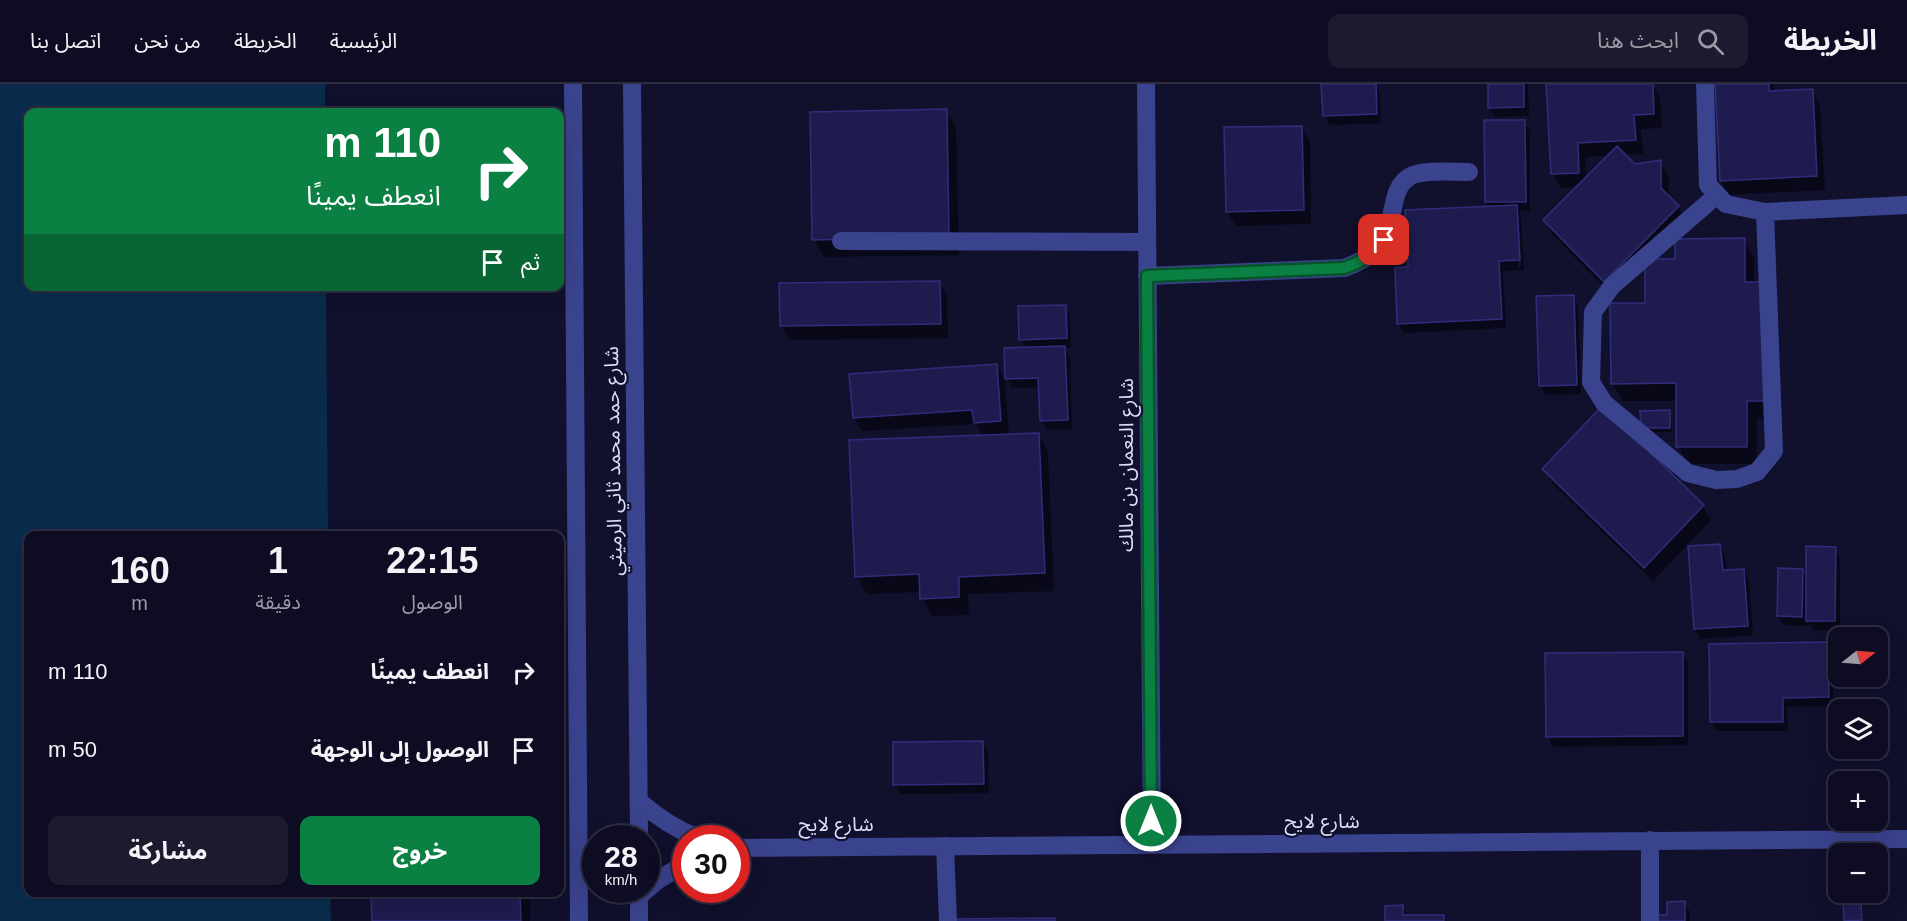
<!DOCTYPE html>
<html lang="ar">
<meta charset="utf-8">
<style>
:root{--surface:#0d0c22;--page:#1b1a2f;--text:#f1f3f6;--muted:#9a9ba5;--line:#2d2c40;--accent:#0b8043}
body{margin:0;font-family:Arial,"Noto Sans Arabic",sans-serif;background:var(--page);color:var(--text);direction:rtl;height:100vh;display:flex;flex-direction:column;font-size:22px;white-space:nowrap}
*{box-sizing:border-box;margin:0}
p{font-size:20px;color:var(--muted)}
.icon{flex:none;width:33px;height:33px;fill:none;stroke:currentColor;stroke-width:2;stroke-linecap:round;stroke-linejoin:round}
.map{position:relative;flex:1;overflow:hidden;direction:ltr}
.side{position:absolute;left:24px;top:447px;width:540px;height:366px;display:flex;flex-direction:column;background:var(--surface);border-radius:12px;box-shadow:0 6px 24px #0002,0 0 0 2px var(--line);direction:rtl}
.side>*{flex:none}
.top-card{position:absolute;left:24px;top:24px;width:540px;height:183px;border-radius:12px;box-shadow:0 6px 24px #0002,0 0 0 2px var(--line);direction:rtl;background:#0b8043;color:#fff;overflow:hidden}
.needle{width:39px;rotate:73deg}
.buttons{position:absolute;left:1828px;top:543px;display:grid;gap:12px}
.buttons a{display:grid;place-items:center;width:60px;height:60px;border-radius:12px;background:var(--surface);box-shadow:0 6px 24px #0002,0 0 0 2px var(--line);font-size:30px}
.speed{position:absolute;left:582px;top:741px;display:flex;gap:12px;font-size:30px;font-weight:700;text-align:center}
.speed>*{display:grid;place-content:center;width:78px;height:78px;border-radius:50%;background:var(--surface);box-shadow:0 6px 24px #0002,0 0 0 2px var(--line);line-height:1}
.speed small{font-size:15px;font-weight:400}
.speed .limit{border:9px solid #d22;background:#fff;color:#111}
.pin{position:absolute;display:grid;place-items:center;width:51px;height:51px;color:#fff;margin:-26px;border-radius:12px;box-shadow:0 3px 9px #0006}
.me{position:absolute;width:66px;margin:-33px;rotate:0deg;stroke-linejoin:round;filter:drop-shadow(0 0 4px #0008)}
.turn{display:flex;align-items:center;gap:21px;height:126px;padding:0 24px;font-size:27px}
.turn .icon{width:78px;height:78px;stroke-width:2.5}
.turn b{display:block;font-size:42px;line-height:51px}
.then{display:flex;align-items:center;height:57px;padding:0 24px;background:#0003;gap:12px;font-size:22px}
.eta{display:flex;justify-content:space-evenly;align-items:center;height:102px;text-align:center}
.eta b{font-size:36px;font-weight:700;line-height:42px}
.button{display:flex;gap:12px;margin-top:auto;padding:12px 24px}
.button a{flex:1;height:69px;border-radius:12px;background:var(--accent);color:#fff;font-size:24px;font-weight:700;line-height:69px;text-align:center}
.button a+a{background:var(--page);color:var(--text)}
ul{padding:0;list-style:none}
li{display:flex;align-items:center;gap:18px;height:78px;padding:0 24px}
li div{flex:1}
li b{display:block;font-size:22px}
li em{font-style:normal}
header{display:flex;align-items:center;gap:36px;box-sizing:border-box;height:84px;padding:0 30px;background:var(--surface);border-bottom:2px solid var(--line)}
header strong{font-size:28px}
nav{display:flex;gap:33px;margin-inline-start:auto;font-size:21px}
.search{width:420px;height:54px;background:var(--page);display:flex;align-items:center;gap:15px;box-sizing:border-box;padding:0 21px;border-radius:12px;color:var(--muted);font-size:22px}
.map>svg:first-child{display:block}
</style>
<header>
<strong>الخريطة</strong>
<div class="search"><svg class="icon" aria-label="search" viewBox="0 0 24 24"><circle cx="10" cy="10" r="6"/><path d="M15 15l6 6"/></svg>ابحث هنا</div>
<nav><a>الرئيسية</a><a>الخريطة</a><a>من نحن</a><a>اتصل بنا</a></nav>
</header>
<div class="map">
<svg width="1907" height="837" viewBox="0 0 1907 837">
<rect width="100%" height="100%" fill="#11102d"/>
<!-- water -->
<path fill="#092c4d" d="M0,0H325V28H28V202L326,203L328,451L28,452V808L330,809L331,837H0Z"/>
<!-- shadow -->
<path fill="#0007" fill-rule="evenodd" d="M1348,0H1375L1380,9L1381,39L1330,41L1324,31Z
M1489,0H1528L1529,32L1495,33L1489,23Z
M1548,0H1652L1660,14L1662,44L1641,45L1643,70L1624,71L1634,81L1660,78L1669,92V114L1678,123L1686,137L1647,176H1677L1744,156L1754,174V200L1777,334L1757,335V380H1688L1678,362V317H1623L1612,299L1646,220V177L1612,211L1553,151L1545,137L1578,103L1561,104L1553,90ZM1609,72L1586,96L1585,73Z
M1716,0H1773L1775,8L1812,6L1820,21L1825,106L1729,111L1721,97Z
M946,27L956,44L959,171L824,173L814,155Z
M1486,38H1524L1530,47V127H1519L1521,132L1524,186L1503,187L1506,244L1404,249L1399,240L1410,184L1489,124L1486,118ZM1516,130H1519L1521,184H1518Z
M1301,43L1310,58L1311,140L1236,142L1227,128Z
M939,198L947,212L948,254L790,256L782,242L781,200Z
M1573,212L1578,222L1581,310L1546,311L1541,302Z
M1065,222L1070,232L1071,264H1064L1070,273L1072,345L1047,346L1041,336L1040,303L1012,304L1007,294L1026,265L1021,255Z
M997,282L1005,296L1009,352L1038,350L1048,368L1054,507L968,510L969,531L932,532L922,514L921,508L867,510L857,492L983,352L976,340L862,347L854,333Z
M1602,324L1703,422L1711,436L1653,497L1552,399L1544,385Z
M1669,328L1671,332L1672,348H1645L1643,344Z
M1720,461L1725,471L1727,488L1744,486L1749,496L1753,551L1701,555L1695,545Z
M1835,464L1840,474V547L1813,546L1807,536V542L1784,541L1778,532L1802,486L1807,496Z
M1827,560L1833,570V622L1787,623L1788,647H1717L1711,638Z
M1682,570L1688,579V661L1553,663L1548,653Z
M983,659L988,668L989,709L900,710L895,701Z
M373,808H530V837H373Z
M1684,819L1690,828V837H1654L1668,832Z
M1860,820L1863,824V837H1846L1844,821Z
M1402,823L1408,832H1443L1446,837H1387Z"/>
<!-- building -->
<path fill="#1e1c4f" stroke="#312d7c" stroke-width="1.5" d="M1321,0H1376L1377,30L1323,32Z
M1488,0H1524V23L1488,24Z
M1546,0H1653L1654,30L1634,31L1636,56L1578,59L1579,89L1551,90Z
M1715,0H1769V7L1813,5L1817,92L1720,97Z
M947,25L949,153L812,156L810,28Z
M1484,36H1525L1526,118H1485Z
M1302,42L1304,126L1226,128L1224,43Z
M1617,62L1635,80L1661,76V104L1679,122L1604,198L1543,136Z
M1517,121L1520,176L1499,177L1502,235L1397,240L1395,184L1408,183L1405,126Z
M1745,154V198H1767L1768,317H1747V363H1676V299L1611,300L1610,219H1645V175H1675V155Z
M940,197L941,240L780,242L779,199Z
M1574,211L1577,301L1539,302L1536,212Z
M1066,221L1067,254L1019,256L1018,222Z
M1065,262L1068,336L1040,337L1038,294L1005,295L1004,264Z
M997,280L1001,337L974,339L972,326L853,334L849,290Z
M1602,322L1704,421L1644,484L1542,385Z
M1670,326V344H1641L1640,327Z
M1039,349L1045,489L959,493V513L920,515L919,490L855,493L849,356Z
M1720,460L1723,486L1744,485L1748,542L1694,545L1688,462Z
M1806,462L1836,463L1835,537H1806Z
M1778,484L1803,485L1802,533L1777,532Z
M1828,558L1829,613L1783,614V638H1710L1709,560Z
M1683,568V652L1546,653L1545,569Z
M983,657L984,700L893,701V658Z
M371,808H520L521,837H372Z
M1685,817V837H1653V831H1667V818Z
M1861,818L1862,836L1844,837L1843,820Z
M1403,821V831H1444V837H1385V822Z
M1055,834V837H954V835Z"/>
<g fill="none" stroke-linecap="round" stroke-linejoin="round">
<!-- minor -->
<path stroke="#3a438e" stroke-width="18" d="M573,0L579,837
M632,0L639,754
M1146,0L1152,761
M1705,0L1708,101L1726,120L1765,128L1907,121
M1717,111L1612,202L1593,228L1591,298L1604,319L1688,389L1716,396L1737,395L1757,388L1774,367L1765,128
M841,157L1147,158
M1147,192L1344,184C1384,170 1386,154 1395,115C1397,106 1401,98 1409,93C1422,85 1453,88 1469,88
M639,717C657,733 675,745 698,754
M1650,756V837
M945,762L948,837
M736,764L1907,755
M639,806V837
M639,812L658,796L686,779"/>
</g>
<g fill="none" stroke-linecap="round" stroke-linejoin="round">
<!-- route casing -->
<g stroke="#07532c" stroke-width="15">
<path id="route" d="M1151,737L1147,192L1344,184C1361,178 1374,171 1384,156"/>
</g>
<!-- route -->
<use href="#route" stroke="#0b8043" stroke-width="10"/>
</g>
<g text-anchor="middle" stroke-width="4.5" stroke-linejoin="round" paint-order="stroke">
<!-- street labels -->
<g font-size="20" fill="#dcddff" stroke="#11102d">
<text transform="translate(613 377) rotate(-91)" y="7">شارع حمد محمد ثاني الرميثي</text>
<text transform="translate(1126 381) rotate(-90)" y="7">شارع النعمان بن مالك</text>
<text x="1322" y="744">شارع لايح</text>
<text x="836" y="747">شارع لايح</text>
</g>
</g>
</svg>
<div class="buttons">
<a><svg class="needle" viewBox="-14 -14 28 28"><path d="M0-13l5 13h-10z" fill="#e53935"/><path d="M0 13l5-13h-10z" fill="#9a9ba5"/></svg></a>
<a><svg class="icon" aria-label="layers" viewBox="0 0 24 24"><path d="M12 4l9 5-9 5-9-5zM3 14l9 5 9-5"/></svg></a>
<a>+</a>
<a>−</a>
</div>
<div class="speed"><div>28<small>km/h</small></div><div class="limit">30</div></div>
<div class="pin" style="left:1384px;top:156px;background:#d93025"><svg class="icon" aria-label="arrive" viewBox="0 0 24 24"><path d="M6 21V4h12l-3 4 3 4H6"/></svg></div>
<svg class="me" style="left:1151px;top:737px" viewBox="-20 -20 40 40"><circle r="17" fill="#0b8043" stroke="#fff" stroke-width="3"/><path d="M0-11L8 9 0 5-8 9z" fill="#fff"/></svg>
<div class="top-card">
<div class="turn"><svg class="icon" aria-label="right" viewBox="0 0 24 24"><path d="M7 20v-9h11M14 6l5 5-5 5"/></svg><div><b>110 m</b>انعطف يمينًا</div></div>
<div class="then">ثم<svg class="icon" aria-label="arrive" viewBox="0 0 24 24"><path d="M6 21V4h12l-3 4 3 4H6"/></svg></div>
</div>
<section class="side">
<div class="eta">
<div><b>22:15</b><p>الوصول</p></div>
<div><b>1</b><p>دقيقة</p></div>
<div><b>160</b><p>m</p></div>
</div>
<ul>
<li><svg class="icon" aria-label="right" viewBox="0 0 24 24"><path d="M7 20v-9h11M14 6l5 5-5 5"/></svg><div><b>انعطف يمينًا</b></div><em>110 m</em></li>
<li><svg class="icon" aria-label="arrive" viewBox="0 0 24 24"><path d="M6 21V4h12l-3 4 3 4H6"/></svg><div><b>الوصول إلى الوجهة</b></div><em>50 m</em></li>
</ul>
<div class="button"><a>خروج</a><a>مشاركة</a></div>
</section>
</div>
